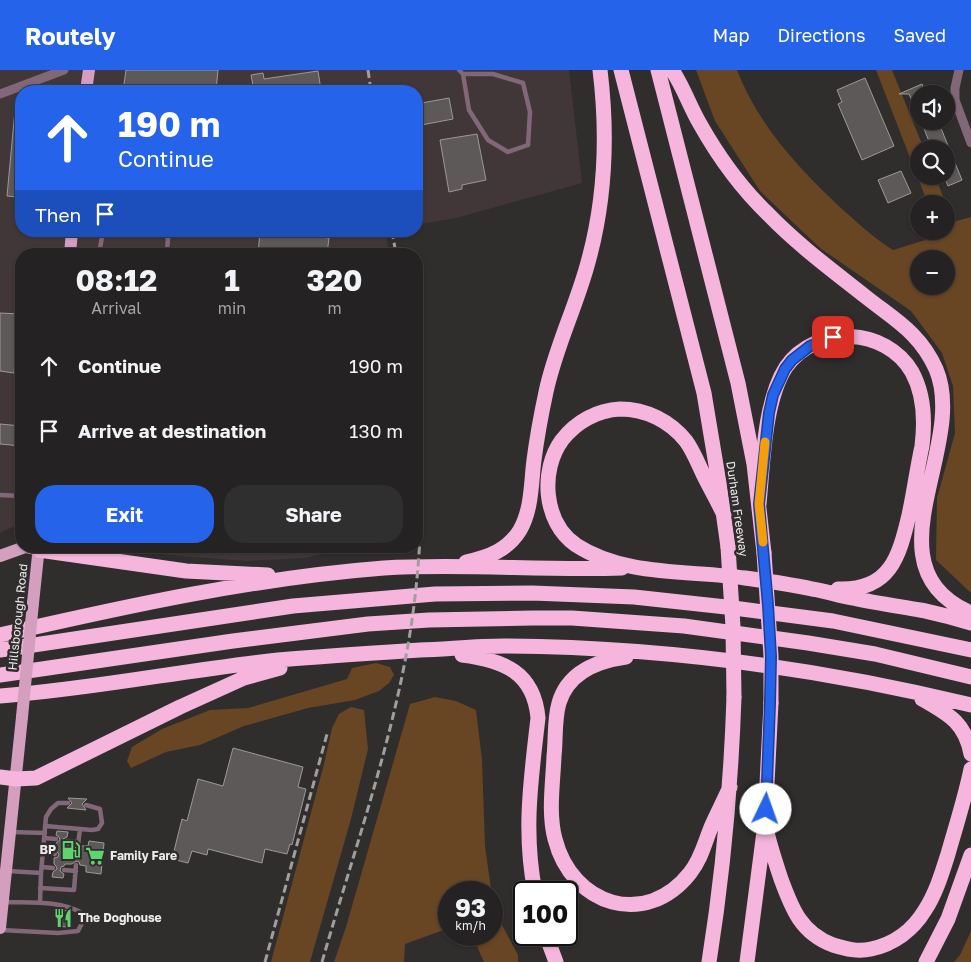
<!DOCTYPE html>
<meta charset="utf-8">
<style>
:root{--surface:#242222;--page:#302f2f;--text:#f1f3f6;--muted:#a3a4a5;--line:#413f40;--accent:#2563eb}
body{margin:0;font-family:"Golos Text",sans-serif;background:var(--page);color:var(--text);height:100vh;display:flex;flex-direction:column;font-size:19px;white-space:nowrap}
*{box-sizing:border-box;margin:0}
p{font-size:16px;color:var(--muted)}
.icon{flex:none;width:28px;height:28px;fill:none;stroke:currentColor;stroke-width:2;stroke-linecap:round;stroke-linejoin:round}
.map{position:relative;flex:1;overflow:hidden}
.side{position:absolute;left:15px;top:178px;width:408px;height:305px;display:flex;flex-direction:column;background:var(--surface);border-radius:20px;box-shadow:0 1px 4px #0004,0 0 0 1px var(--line)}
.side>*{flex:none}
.guide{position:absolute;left:15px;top:15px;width:408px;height:152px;border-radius:20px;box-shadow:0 1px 4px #0004,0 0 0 1px var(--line);background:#2563eb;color:#fff;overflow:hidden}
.buttons{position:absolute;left:910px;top:15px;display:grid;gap:10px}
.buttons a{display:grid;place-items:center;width:45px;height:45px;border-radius:50%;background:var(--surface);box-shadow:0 1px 4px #0004,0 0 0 1px var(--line);font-size:25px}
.speed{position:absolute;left:438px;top:811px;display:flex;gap:10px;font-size:25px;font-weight:700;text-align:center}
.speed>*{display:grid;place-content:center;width:65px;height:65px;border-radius:50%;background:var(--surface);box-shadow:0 1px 4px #0004,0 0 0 1px var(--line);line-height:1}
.speed small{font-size:12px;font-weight:400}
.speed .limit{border:2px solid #111;border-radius:8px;background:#fff;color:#111}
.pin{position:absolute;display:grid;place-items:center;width:42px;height:42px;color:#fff;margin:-21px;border-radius:10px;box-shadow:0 2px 8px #0006}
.me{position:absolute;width:55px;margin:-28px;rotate:3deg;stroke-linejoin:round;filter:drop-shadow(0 0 4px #0008)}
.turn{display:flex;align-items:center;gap:18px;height:105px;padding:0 20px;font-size:22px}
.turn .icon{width:65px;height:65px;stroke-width:2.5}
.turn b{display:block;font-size:35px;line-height:42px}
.then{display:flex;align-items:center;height:48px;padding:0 20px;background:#0003;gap:10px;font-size:19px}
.eta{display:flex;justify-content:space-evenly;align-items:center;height:85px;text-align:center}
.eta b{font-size:30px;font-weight:700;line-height:35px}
.cta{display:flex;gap:10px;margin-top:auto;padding:10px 20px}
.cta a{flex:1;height:58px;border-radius:20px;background:var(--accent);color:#fff;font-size:20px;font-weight:700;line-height:58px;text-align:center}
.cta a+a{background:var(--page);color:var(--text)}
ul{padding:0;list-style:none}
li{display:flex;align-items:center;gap:15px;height:65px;padding:0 20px}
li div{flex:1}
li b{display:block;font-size:19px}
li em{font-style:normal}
header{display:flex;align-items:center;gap:30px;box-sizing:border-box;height:70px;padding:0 25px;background:var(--accent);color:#fff}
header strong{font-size:24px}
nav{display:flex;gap:28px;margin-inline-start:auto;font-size:18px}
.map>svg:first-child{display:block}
</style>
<header>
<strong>Routely</strong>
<nav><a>Map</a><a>Directions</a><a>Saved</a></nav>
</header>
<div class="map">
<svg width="971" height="892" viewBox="0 0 971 892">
<rect width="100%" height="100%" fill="#302d2d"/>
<!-- built -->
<path fill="#413738" d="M0,0H569L582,113L456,148L416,155V21H21V161H386L389,184H21V453L0,463Z
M112,476H366L303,488L246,491L168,485Z"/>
<!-- green -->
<path fill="#684523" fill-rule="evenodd" d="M696,0H737C758,55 799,99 842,139C859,154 874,168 893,180L935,167L936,161H946V136L953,152L971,147V523L936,490L937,428L955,363L953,316L942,283L911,241L820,178L760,121L715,51ZM919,189H946V216H919Z
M876,0H892L924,79H919V106H935L946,134H928Z
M376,593L390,597L394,605L389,613L379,621L355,630L308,638L244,656L200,675L166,682L131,698L127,691L132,677L162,659L210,640L248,638L347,609L352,598Z
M435,627L456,631L476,640L482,690L485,776L494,840L518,885V892H484L472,865H491V822H449V858L405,874L404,892H334L346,857L410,634Z
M351,637L364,640L368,679L351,749L310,892H271L324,694L332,658L339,644Z
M971,861V892H954L960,885Z"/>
<!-- building -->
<path fill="#5c5958" stroke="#9d9998" d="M126,0H218L216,21H123Z
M318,1L321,20L310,21H254L251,5L263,3L264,9Z
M865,8L894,76L862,90L838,34L842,32L837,20Z
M922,14L926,24H919V46L909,24H899Z
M449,28L453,49L416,56V34Z
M15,40H21V120L19,127L7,126Z
M921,51H938L962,110L948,116L944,106H946V79H932Z
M477,64L486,110L462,115V119L449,122L440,70Z
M901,101L911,123L888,133L878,110Z
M260,161H297V165L329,168L327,184H258Z
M0,243L19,244L14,303L0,301Z
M0,354L21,356V376L0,374Z
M233,678L303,697L298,717L306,719L292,775L290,774L287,784L265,779L262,793L208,779L207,785L192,781L188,793L172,789L182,749L187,751L198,709L223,716Z
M68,728L87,729L82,734L86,740L67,738L72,733Z
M57,761L68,762L67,767L63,769L64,773L74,776L77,779L80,778L82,776H88L89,771L104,773L101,804L86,802V796L80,795L79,792L76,791L72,794H65L64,796L61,797L60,801L64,804L63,808L52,807L53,802L57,799L56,796L54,794V788L58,787L59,784L55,780L56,773L60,770L59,767L56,765Z
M59,839L68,841L66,857L57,856Z"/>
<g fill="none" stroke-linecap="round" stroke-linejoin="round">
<!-- lane -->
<path stroke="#816777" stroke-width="4.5" d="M459,0L463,4L469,40L488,70L508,82L528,75L530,42L523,13L493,4H463
M161,161L165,163L168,169L167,180
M99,184L102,167L106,161
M0,425L21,426
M45,756L92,760L98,759L102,753L100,739L86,735
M11,762L45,763
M44,768L56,769
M67,771L78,772
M78,775L80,759
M43,782L55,784
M42,797L53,798
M64,800L76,801
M8,801L41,803L40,833
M41,803L46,747L51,739L58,733H68
M40,818L74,820L76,795
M1,860L58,863L78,861L82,853V843C59,830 31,833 5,832"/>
<!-- street -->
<path stroke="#816777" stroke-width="9" d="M959,0L955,18V30L971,73
M0,24L64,0"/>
<!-- primary -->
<path stroke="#d49fbf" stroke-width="12" d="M86,21L89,0
M70,184L72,161
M0,486L25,477L39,480
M33,533L39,476
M0,858L22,647"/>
<!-- highway -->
<path stroke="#f5b5dc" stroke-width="15" d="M621,0L704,323L719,413L728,477
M658,0L738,313L754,394L764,483
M672,0C683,16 690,37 700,54C718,86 741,118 768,144C798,175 832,200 866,227C895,250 920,263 936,299C969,377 864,496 971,543
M759,434C763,394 764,331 786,297C816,254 886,257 912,302C924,324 925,352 922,376C917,399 914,422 909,445C899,487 890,521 838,519
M724,445C718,432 711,420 705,408C699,396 694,382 686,371C670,351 646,339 620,339C597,340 576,352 562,370C540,400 543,452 576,475C625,507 690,500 745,508C767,511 790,514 812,519C826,521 839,526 853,528C875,533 897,536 920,540C937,543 954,548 971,553
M39,480L186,501L268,505
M466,492C489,487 508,480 520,460C532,439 531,413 534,390C537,367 541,345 546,322C555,279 575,239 587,196C605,133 608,65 600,0
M0,565C127,536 254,508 384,498C463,493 543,501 622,498
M0,580L293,536L435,524L532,523L634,527L726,537L833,551L971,580
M462,585C503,590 534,602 538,648C531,709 523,762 535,822
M626,587C597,591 568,602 559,633C554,650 556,669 554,686C553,713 548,743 555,769C572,836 646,859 690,803C702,788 705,771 712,755C718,742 724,730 730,717
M0,605L233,571L368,554L429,550L533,548H572L684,556L808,573L875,584L971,607
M0,626C93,619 185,600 278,590C325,586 373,583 420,580C448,579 476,576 504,576C662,577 818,598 971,635
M922,629C948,644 965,652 971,684
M0,707L16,709L36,708L180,637L244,608L280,598
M765,754C769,773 775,791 781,809C792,839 801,863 833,875C846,879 858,882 871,879C894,874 913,860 925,840C936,823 942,803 948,784C956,756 965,728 971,699
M546,865L556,892
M709,892C723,804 731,716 734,627
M747,892L765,754L771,633
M926,892L948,849L971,785"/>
<!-- rail -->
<path stroke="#a19e9e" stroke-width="3" stroke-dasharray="8 4" stroke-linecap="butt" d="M368,0L371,21
M392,161L396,184
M265,892L327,664
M322,892C352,787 389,683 408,575C418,518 422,460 421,402C420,377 420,351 416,326"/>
<!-- primary-bridge -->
<path stroke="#d49fbf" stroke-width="12" d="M22,647L33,533"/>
<!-- highway-bridge -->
<path stroke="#f5b5dc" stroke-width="15" d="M728,477L733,557L734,627
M764,483L771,586V633"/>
</g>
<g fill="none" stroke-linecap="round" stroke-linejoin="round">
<!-- route casing -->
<g stroke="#184099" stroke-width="12">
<path id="route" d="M766,739L770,633L771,586L768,535L759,434L769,343L773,325L785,299L792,290L810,276L833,267"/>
</g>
<!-- route -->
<use href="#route" stroke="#2563eb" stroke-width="9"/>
<!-- slow -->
<path stroke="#f59e0b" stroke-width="9" d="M763,472L759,434L765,372"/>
</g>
<!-- icons -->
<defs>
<g id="fuel-bare" transform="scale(1.5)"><path d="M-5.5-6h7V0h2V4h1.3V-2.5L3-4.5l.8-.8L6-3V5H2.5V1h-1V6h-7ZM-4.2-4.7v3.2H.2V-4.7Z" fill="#5cd56d" stroke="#302d2d" stroke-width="2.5" paint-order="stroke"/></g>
<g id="supermarket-bare" transform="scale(1.5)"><path d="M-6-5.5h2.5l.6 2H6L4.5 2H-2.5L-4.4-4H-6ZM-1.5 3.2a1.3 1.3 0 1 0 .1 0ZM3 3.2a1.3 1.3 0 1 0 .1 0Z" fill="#5cd56d" stroke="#302d2d" stroke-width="2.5" paint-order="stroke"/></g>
<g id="restaurant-bare" transform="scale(1.5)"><path d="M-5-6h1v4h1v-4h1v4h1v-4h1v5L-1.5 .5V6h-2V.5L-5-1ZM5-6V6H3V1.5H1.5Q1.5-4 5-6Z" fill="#5cd56d" stroke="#302d2d" stroke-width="2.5" paint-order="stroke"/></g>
</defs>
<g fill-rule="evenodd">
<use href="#fuel-bare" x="71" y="780"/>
<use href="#supermarket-bare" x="95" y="786"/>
<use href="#restaurant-bare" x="63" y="848"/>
</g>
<g text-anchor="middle" stroke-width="5" stroke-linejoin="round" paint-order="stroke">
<!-- street labels -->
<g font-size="12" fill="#edebeb" stroke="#302d2d">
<text transform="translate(737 439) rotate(82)" y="4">Durham Freeway</text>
<text transform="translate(18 547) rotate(-84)" y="4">Hillsborough Road</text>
</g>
<!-- poi labels -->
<g font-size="12" font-weight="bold" fill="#edebeb" stroke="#302d2d" text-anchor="start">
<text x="56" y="784" text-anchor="end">BP</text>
<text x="110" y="790">Family Fare</text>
<text x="78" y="852">The Doghouse</text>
</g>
</g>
</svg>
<div class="buttons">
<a><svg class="icon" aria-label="sound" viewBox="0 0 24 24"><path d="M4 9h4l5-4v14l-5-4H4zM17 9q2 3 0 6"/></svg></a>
<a><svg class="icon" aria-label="search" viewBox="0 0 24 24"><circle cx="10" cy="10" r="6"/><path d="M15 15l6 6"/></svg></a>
<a>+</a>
<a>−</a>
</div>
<div class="speed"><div>93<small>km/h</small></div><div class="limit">100</div></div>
<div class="pin" style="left:833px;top:267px;background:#d93025"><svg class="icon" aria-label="arrive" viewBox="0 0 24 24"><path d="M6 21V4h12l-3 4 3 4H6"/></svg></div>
<svg class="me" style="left:766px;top:739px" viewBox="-20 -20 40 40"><circle r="19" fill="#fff"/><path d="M0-13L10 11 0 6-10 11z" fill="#2563eb"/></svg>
<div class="guide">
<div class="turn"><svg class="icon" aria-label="ahead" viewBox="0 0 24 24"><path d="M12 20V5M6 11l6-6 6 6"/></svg><div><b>190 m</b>Continue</div></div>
<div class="then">Then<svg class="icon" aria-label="arrive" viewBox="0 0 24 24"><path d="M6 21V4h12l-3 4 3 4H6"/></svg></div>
</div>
<section class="side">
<div class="eta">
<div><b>08:12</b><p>Arrival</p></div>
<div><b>1</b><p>min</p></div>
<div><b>320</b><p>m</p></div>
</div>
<ul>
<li><svg class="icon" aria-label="ahead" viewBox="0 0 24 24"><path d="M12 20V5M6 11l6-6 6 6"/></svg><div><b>Continue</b></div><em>190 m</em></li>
<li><svg class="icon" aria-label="arrive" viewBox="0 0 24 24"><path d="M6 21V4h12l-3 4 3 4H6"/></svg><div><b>Arrive at destination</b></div><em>130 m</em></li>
</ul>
<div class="cta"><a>Exit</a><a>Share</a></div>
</section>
</div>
